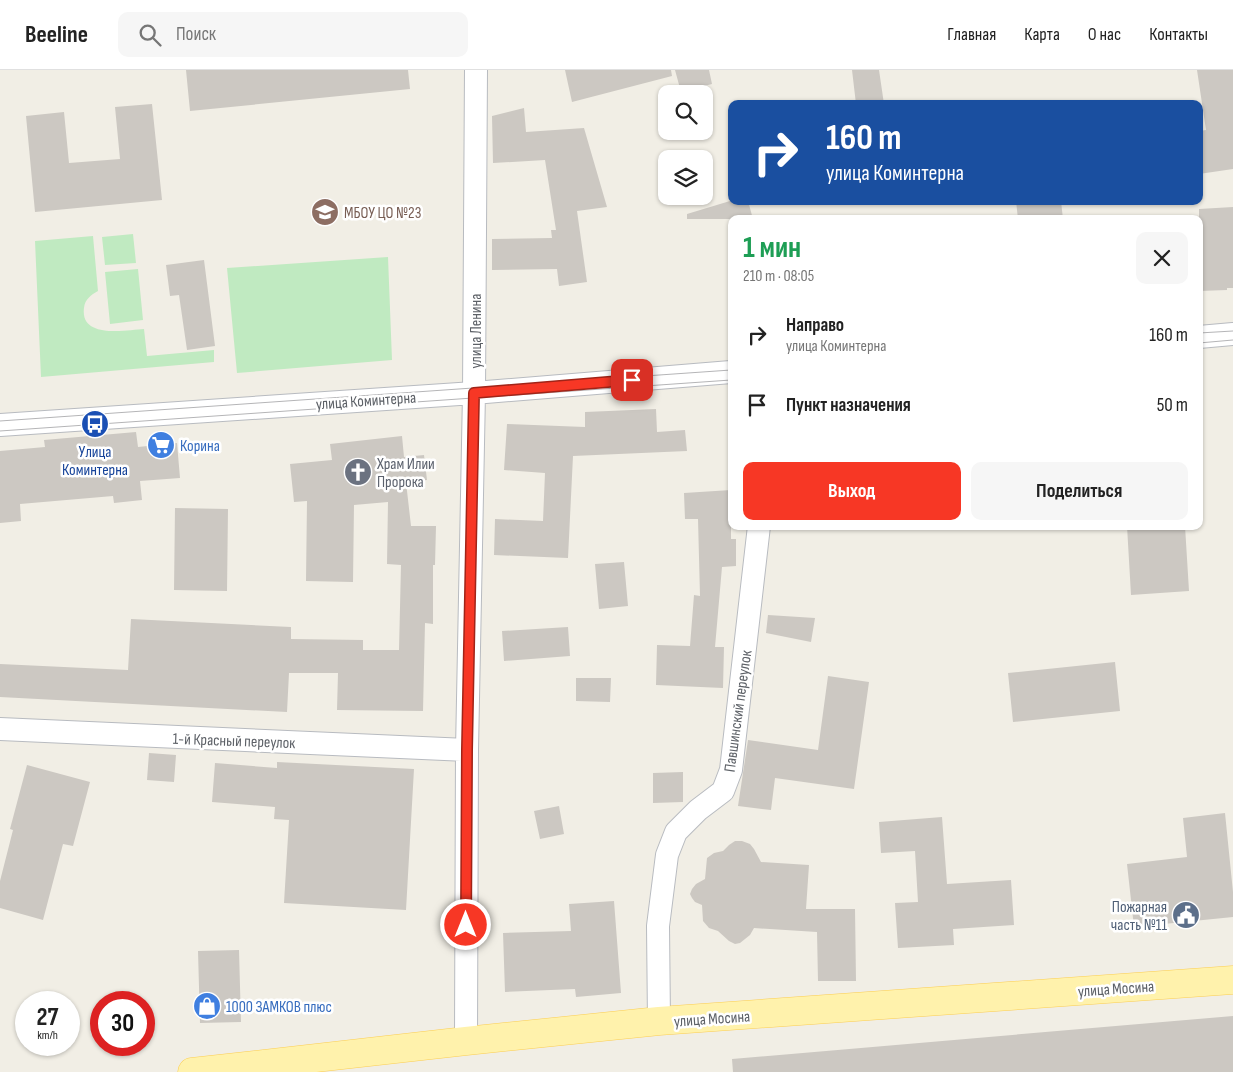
<!DOCTYPE html>
<html lang="ru">
<meta charset="utf-8">
<style>
:root{--surface:#fff;--page:#f6f6f6;--text:#222;--muted:#767676;--line:#e0e0e0;--accent:#f73725}
body{margin:0;font-family:"Sofia Sans Condensed",sans-serif;background:var(--page);color:var(--text);height:100vh;display:flex;flex-direction:column;font-size:19px;white-space:nowrap}
*{box-sizing:border-box;margin:0}
p{font-size:16px;color:var(--muted)}
.icon{flex:none;width:28px;height:28px;fill:none;stroke:currentColor;stroke-width:2;stroke-linecap:round;stroke-linejoin:round}
.map{position:relative;flex:1;overflow:hidden}
.panel{position:absolute;left:728px;top:145px;width:475px;height:315px;display:flex;flex-direction:column;background:var(--surface);border-radius:10px;box-shadow:0 1px 4px #0004}
.panel>*{flex:none}
.guide{position:absolute;left:728px;top:30px;width:475px;height:105px;border-radius:10px;box-shadow:0 1px 4px #0004;background:#1a4fa0;color:#fff;overflow:hidden}
.buttons{position:absolute;left:658px;top:15px;display:grid;gap:10px}
.buttons a{display:grid;place-items:center;width:55px;height:55px;border-radius:10px;background:var(--surface);box-shadow:0 1px 4px #0004;font-size:25px}
.speed{position:absolute;left:15px;top:921px;display:flex;gap:10px;font-size:25px;font-weight:700;text-align:center}
.speed>*{display:grid;place-content:center;width:65px;height:65px;border-radius:50%;background:var(--surface);box-shadow:0 1px 4px #0004;line-height:1}
.speed small{font-size:12px;font-weight:400}
.speed .limit{border:8px solid #d22;background:#fff;color:#111}
.pin{position:absolute;display:grid;place-items:center;width:42px;height:42px;color:#fff;margin:-21px;border-radius:10px;box-shadow:0 2px 8px #0006}
.me{position:absolute;width:55px;margin:-28px;rotate:0deg;stroke-linejoin:round;filter:drop-shadow(0 0 4px #0008)}
.turn{display:flex;align-items:center;gap:18px;height:105px;padding:0 15px;font-size:22px}
.turn .icon{width:65px;height:65px;stroke-width:2.5}
.turn b{display:block;font-size:35px;line-height:42px}
.round{display:grid;place-items:center;flex:none;width:52px;height:52px;border-radius:10px;background:var(--page)}
.overview{display:flex;align-items:center;justify-content:space-between;height:85px;padding:0 15px}
h1{font-size:30px;font-weight:700;line-height:38px;color:#1e9e55}
.cta{display:flex;gap:10px;margin-top:auto;padding:10px 15px}
.cta a{flex:1;height:58px;border-radius:10px;background:var(--accent);color:#fff;font-size:20px;font-weight:700;line-height:58px;text-align:center}
.cta a+a{background:var(--page);color:var(--text)}
ul{padding:0;list-style:none}
li{display:flex;align-items:center;gap:15px;height:70px;padding:0 15px}
li div{flex:1}
li b{display:block;font-size:19px}
li em{font-style:normal}
header{display:flex;align-items:center;gap:30px;box-sizing:border-box;height:70px;padding:0 25px;background:var(--surface);border-bottom:1px solid var(--line)}
header strong{font-size:24px}
nav{display:flex;gap:28px;margin-inline-start:auto;font-size:18px}
.search{width:350px;height:45px;background:var(--page);display:flex;align-items:center;gap:12px;box-sizing:border-box;padding:0 18px;border-radius:10px;color:var(--muted);font-size:19px}
.map>svg:first-child{display:block}
</style>
<header>
<strong>Beeline</strong>
<div class="search"><svg class="icon" aria-label="search" viewBox="0 0 24 24"><circle cx="10" cy="10" r="6"/><path d="M15 15l6 6"/></svg>Поиск</div>
<nav><a>Главная</a><a>Карта</a><a>О нас</a><a>Контакты</a></nav>
</header>
<div class="map">
<svg width="1233" height="1002" viewBox="0 0 1233 1002">
<rect width="100%" height="100%" fill="#f1eee5"/>
<!-- green -->
<path fill="#c0eac1" d="M133,164L136,193L105,195L102,167Z
M93,166L98,221C91,225 85,229 84,238C80,269 126,260 144,259L147,286L214,280V292L41,307L35,171Z
M388,187L392,290L237,303L227,198Z
M138,199L143,250L110,254L105,202Z"/>
<!-- building -->
<path fill="#ccc8c2" d="M186,0H408L410,19L190,41Z
M565,0H671L672,6L572,32Z
M675,0H709L712,14L681,22Z
M852,0H879L884,34H856Z
M1197,0H1233V99L1199,104V61L1206,60Z
M152,34L162,130L35,142L26,46L64,42L69,93L120,89L115,37Z
M524,38L526,62L584,58L607,137L577,141L587,212L559,216L557,199L492,200V169L552,168L551,160H556L545,90L493,93L492,46Z
M730,131H748L753,149H687V144Z
M1016,131H1061L1063,149H1018Z
M1233,137V218H1227V220L1199,221V139Z
M204,190L215,276L187,280L179,225L170,226L166,195Z
M656,339L657,362L685,360L687,381L573,386L568,488L494,485L495,449L543,451L545,403L504,400L507,354L585,357V342Z
M136,362L138,377L177,373L180,408L140,411L142,430L114,433L113,426L20,434L21,451L0,453V381L45,377L44,370Z
M402,366L404,387L424,385L427,410L406,412L411,456H436L435,495H433V554L425,553L423,641L337,640L338,603H289L287,642L0,627V594L128,600L131,549L291,557V569L363,570V580H399L401,495L387,494L388,432L354,435L353,512L306,511L307,431L294,432L290,394L332,390L330,374Z
M731,420V469H736V496L722,497L715,577H724L723,618L656,615L657,575L690,576L694,525L700,526L698,449H685L684,423Z
M175,438L228,439L227,521L174,520Z
M1127,456H1185L1189,521L1131,525Z
M624,492L628,536L599,539L595,494Z
M768,545L815,548L811,572L766,563Z
M568,557L570,586L504,591L502,561Z
M1115,592L1120,641L1013,652L1008,603Z
M828,606L869,612L854,719L775,708L771,740L738,736L748,670L818,680Z
M576,608H611L610,632L576,631Z
M149,683L176,685L174,712L147,710Z
M277,692L414,699L406,840L284,833L289,750L274,749L275,737L212,732L215,693L277,698Z
M27,695L90,712L73,776L63,774L43,850L0,838V811L13,760L10,759Z
M683,702V732L653,733V703Z
M559,736L564,764L540,769L534,741Z
M1225,743L1233,822V847L1134,857L1127,794L1187,787L1183,748Z
M942,747L947,814L1011,810L1014,855L953,859L954,875L898,878L895,833L918,832L915,781L881,783L879,752Z
M735,771H742L750,774L754,779L761,792L809,795L806,839H855L856,911H818L817,862L754,858L750,865L740,873L735,874L729,871L718,861L709,858L703,851L702,835L695,832L692,828L690,824L692,819L696,814L705,809L707,788L714,783L723,781L729,775Z
M614,831L621,923L576,927L575,919L505,922L503,863L571,861L569,834Z
M239,880L241,952L200,953L198,881Z
M1233,946V1002H733L732,989Z"/>
<g fill="none" stroke-linecap="round" stroke-linejoin="round">
<!-- minor casing -->
<g stroke="#b8bbc0" stroke-width="24">
<path id="minor" d="M1199,267L1233,264
M0,355L474,323L731,302
M0,659L467,680
M659,951L658,856L667,785L676,762L698,740L723,721L731,700L759,456
M466,971L467,680L474,323L476,0"/>
</g>
<!-- major casing -->
<g stroke="#fcce53" stroke-width="29">
<path id="major" d="M192,1002L466,971L659,951L1233,910"/>
</g>
<!-- minor -->
<use href="#minor" stroke="#fff" stroke-width="22"/>
<!-- major -->
<use href="#major" stroke="#fff2ac" stroke-width="28"/>
<!-- tram -->
<path stroke="#b5b5b7" stroke-width="1" d="M1199,263L1233,261
M1199,273L1233,270
M0,351L731,300
M0,361L731,310"/>
</g>
<g fill="none" stroke-linecap="round" stroke-linejoin="round">
<!-- route casing -->
<g stroke="#a12418" stroke-width="12">
<path id="route" d="M466,855L467,680L474,323L632,310"/>
</g>
<!-- route -->
<use href="#route" stroke="#f73725" stroke-width="9"/>
</g>
<!-- icons -->
<defs>
<g id="school-disc" transform="scale(1.4375)"><circle r="9.5" fill="#8d6e63" stroke="#fff"/><path d="M0-5L7-2L0 1L-7-2ZM-4 1L0 2.5L4 1V4Q0 6-4 4Z" fill="#fff"/></g>
<g id="bus-disc" transform="scale(1.4375)"><circle r="9.5" fill="#1a4fb4" stroke="#fff"/><path d="M-5-6H5V4H4V6H2V4H-2V6H-4V4H-5ZM-3.5-4V0h7V-4ZM-3.5 1.2v1.5H-2V1.2ZM2 1.2v1.5H3.5V1.2Z" fill="#fff"/></g>
<g id="supermarket-disc" transform="scale(1.4375)"><circle r="9.5" fill="#3f7fe0" stroke="#fff"/><path d="M-6-5.5h2.5l.6 2H6L4.5 2H-2.5L-4.4-4H-6ZM-1.5 3.2a1.3 1.3 0 1 0 .1 0ZM3 3.2a1.3 1.3 0 1 0 .1 0Z" fill="#fff"/></g>
<g id="church-disc" transform="scale(1.4375)"><circle r="9.5" fill="#6b7280" stroke="#fff"/><path d="M-1.2-6h2.4v3.5h3.3v2.4h-3.3V6h-2.4V-.1h-3.3v-2.4h3.3Z" fill="#fff"/></g>
<g id="civic-disc" transform="scale(1.4375)"><circle r="9.5" fill="#5c6f8a" stroke="#fff"/><path d="M-.6-6.5H3V-4.5H.6V-3L4-1V1h2V6H-6V1h2V-1L-.6-3ZM-1.2 2.5V6h2.4V2.5Z" fill="#fff"/></g>
<g id="shop-disc" transform="scale(1.4375)"><circle r="9.5" fill="#3f7fe0" stroke="#fff"/><path d="M-5-2.5h2.3a2.7 3.5 0 0 1 5.4 0H5L5.5 6h-11ZM-1.5-2.5h3a1.5 2.3 0 0 0-3 0Z" fill="#fff"/></g>
</defs>
<g fill-rule="evenodd">
<use href="#school-disc" x="325" y="142"/>
<use href="#bus-disc" x="95" y="354"/>
<use href="#supermarket-disc" x="161" y="375"/>
<use href="#church-disc" x="358" y="402"/>
<use href="#civic-disc" x="1186" y="845"/>
<use href="#shop-disc" x="207" y="936"/>
</g>
<g text-anchor="middle" stroke-width="5" stroke-linejoin="round" paint-order="stroke">
<!-- education labels -->
<g font-size="16" fill="#785e54" stroke="#fff" text-anchor="start">
<text x="344" y="148">МБОУ ЦО №23</text>
</g>
<!-- street labels -->
<g font-size="16" fill="#5d6167" stroke="#fff">
<text transform="translate(475 261) rotate(-90)" y="6">улица Ленина</text>
<text transform="translate(366 330) rotate(-4)" y="6">улица Коминтерна</text>
<text transform="translate(737 641) rotate(-82)" y="6">Павшинский переулок</text>
<text transform="translate(234 670) rotate(2)" y="6">1-й Красный переулок</text>
<text transform="translate(1116 918) rotate(-4)" y="6">улица Мосина</text>
<text transform="translate(712 948) rotate(-4)" y="6">улица Мосина</text>
</g>
<!-- shop labels -->
<g font-size="16" fill="#366cbe" stroke="#fff" text-anchor="start">
<text x="180" y="381">Корина</text>
<text x="226" y="942">1000 ЗАМКОВ плюс</text>
</g>
<!-- transit labels -->
<g font-size="16" fill="#164399" stroke="#fff">
<text x="95" y="387">Улица<tspan x="95" dy="18">Коминтерна</tspan></text>
</g>
<!-- worship labels -->
<g font-size="16" fill="#5b616d" stroke="#fff" text-anchor="start">
<text x="377" y="399">Храм Илии<tspan x="377" dy="18">Пророка</tspan></text>
</g>
<!-- service labels -->
<g font-size="16" fill="#4e5e75" stroke="#fff" text-anchor="end">
<text x="1167" y="842">Пожарная<tspan x="1167" dy="18">часть №11</tspan></text>
</g>
</g>
</svg>
<div class="buttons">
<a><svg class="icon" aria-label="search" viewBox="0 0 24 24"><circle cx="10" cy="10" r="6"/><path d="M15 15l6 6"/></svg></a>
<a><svg class="icon" aria-label="layers" viewBox="0 0 24 24"><path d="M12 4l9 5-9 5-9-5zM3 14l9 5 9-5"/></svg></a>
</div>
<div class="speed"><div>27<small>km/h</small></div><div class="limit">30</div></div>
<div class="pin" style="left:632px;top:310px;background:#d93025"><svg class="icon" aria-label="arrive" viewBox="0 0 24 24"><path d="M6 21V4h12l-3 4 3 4H6"/></svg></div>
<svg class="me" style="left:466px;top:855px" viewBox="-20 -20 40 40"><circle r="17" fill="#f73725" stroke="#fff" stroke-width="3"/><path d="M0-11L8 9 0 5-8 9z" fill="#fff"/></svg>
<div class="guide">
<div class="turn"><svg class="icon" aria-label="right" viewBox="0 0 24 24"><path d="M7 20v-9h11M14 6l5 5-5 5"/></svg><div><b>160 m</b>улица Коминтерна</div></div>
</div>
<section class="panel">
<div class="overview"><div><h1>1 мин</h1><p>210 m · 08:05</p></div><a class="round"><svg class="icon" aria-label="close" viewBox="0 0 24 24"><path d="M6 6l12 12M18 6L6 18"/></svg></a></div>
<ul>
<li><svg class="icon" aria-label="right" viewBox="0 0 24 24"><path d="M7 20v-9h11M14 6l5 5-5 5"/></svg><div><b>Направо</b><p>улица Коминтерна</p></div><em>160 m</em></li>
<li><svg class="icon" aria-label="arrive" viewBox="0 0 24 24"><path d="M6 21V4h12l-3 4 3 4H6"/></svg><div><b>Пункт назначения</b></div><em>50 m</em></li>
</ul>
<div class="cta"><a>Выход</a><a>Поделиться</a></div>
</section>
</div>
